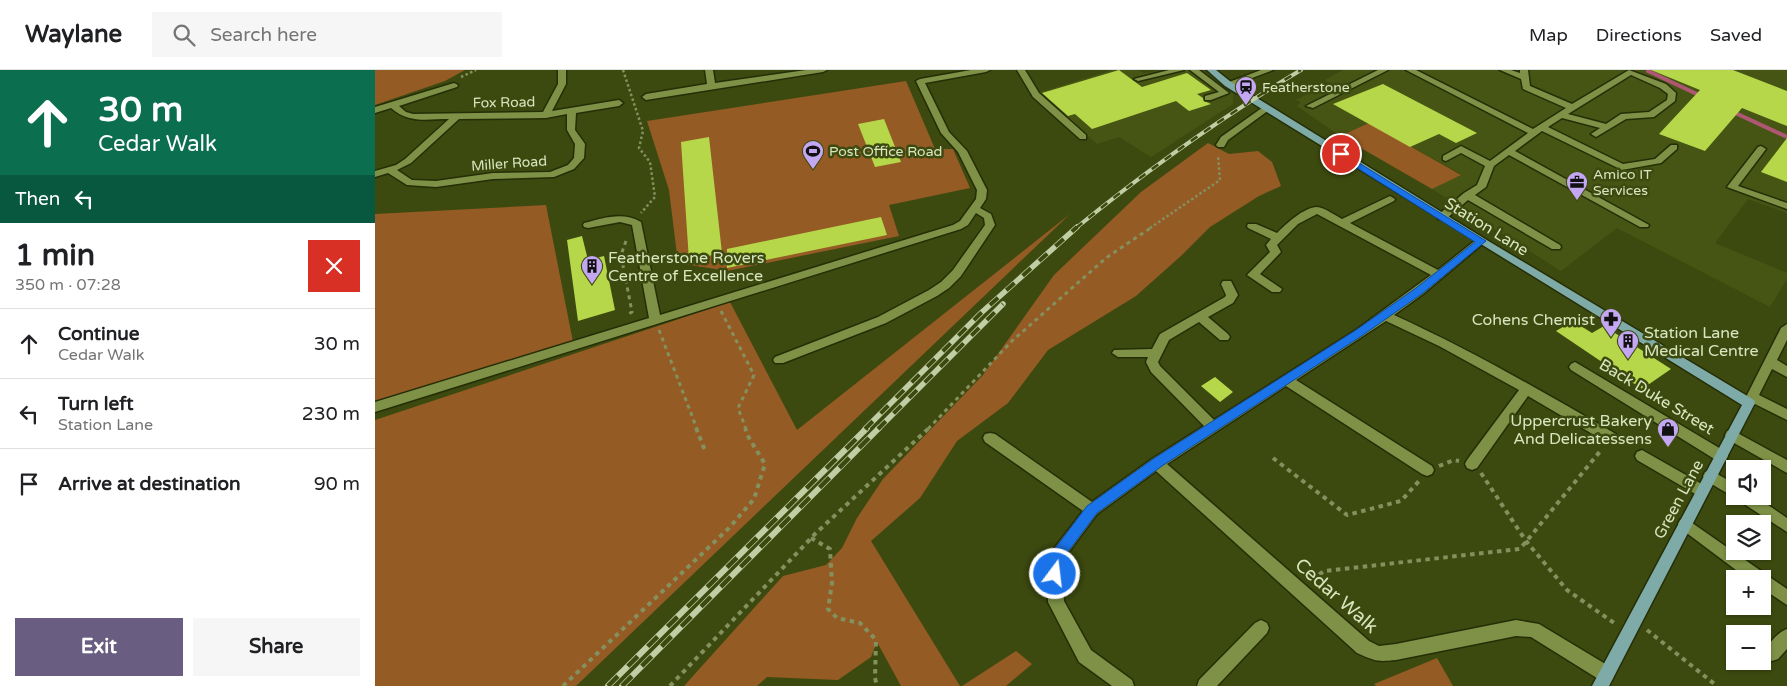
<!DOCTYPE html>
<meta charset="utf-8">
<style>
:root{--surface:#fff;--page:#f6f6f6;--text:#202124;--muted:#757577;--line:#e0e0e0;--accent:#695d81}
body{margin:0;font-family:"Varela Round",sans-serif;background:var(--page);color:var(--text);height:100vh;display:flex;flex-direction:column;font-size:19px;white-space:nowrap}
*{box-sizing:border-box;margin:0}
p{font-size:16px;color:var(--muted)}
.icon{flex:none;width:28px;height:28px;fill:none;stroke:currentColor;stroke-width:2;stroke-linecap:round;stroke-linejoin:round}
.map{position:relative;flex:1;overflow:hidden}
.panel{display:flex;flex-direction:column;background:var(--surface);width:375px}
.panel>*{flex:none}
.hud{background:#0b6e4f;color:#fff;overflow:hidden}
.controls{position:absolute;left:1351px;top:390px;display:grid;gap:10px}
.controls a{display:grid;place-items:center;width:45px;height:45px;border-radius:0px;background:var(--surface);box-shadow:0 1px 4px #0004;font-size:25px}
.pin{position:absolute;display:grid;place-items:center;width:42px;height:42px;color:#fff;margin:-21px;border:2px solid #fff;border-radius:50%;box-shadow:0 1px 5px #0007}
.me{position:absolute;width:55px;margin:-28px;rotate:15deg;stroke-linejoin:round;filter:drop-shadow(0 0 4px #0008)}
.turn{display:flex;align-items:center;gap:18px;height:105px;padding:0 15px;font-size:22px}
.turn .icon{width:65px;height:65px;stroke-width:2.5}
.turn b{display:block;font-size:35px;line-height:42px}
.then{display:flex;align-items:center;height:48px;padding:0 15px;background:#0003;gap:10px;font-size:19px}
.round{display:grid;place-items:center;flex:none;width:52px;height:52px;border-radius:0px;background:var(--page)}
.headline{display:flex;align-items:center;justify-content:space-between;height:85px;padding:0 15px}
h1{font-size:30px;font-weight:700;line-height:38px}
.action{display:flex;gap:10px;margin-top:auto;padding:10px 15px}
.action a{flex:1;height:58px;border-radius:0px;background:var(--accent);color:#fff;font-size:20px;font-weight:700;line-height:58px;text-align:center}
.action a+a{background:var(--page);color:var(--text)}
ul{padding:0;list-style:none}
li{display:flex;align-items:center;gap:15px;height:70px;padding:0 15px;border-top:1px solid var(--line)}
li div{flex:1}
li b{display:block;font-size:19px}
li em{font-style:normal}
header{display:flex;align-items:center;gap:30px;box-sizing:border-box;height:70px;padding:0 25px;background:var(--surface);border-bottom:1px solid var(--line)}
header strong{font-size:24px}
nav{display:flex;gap:28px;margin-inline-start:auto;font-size:18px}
.search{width:350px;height:45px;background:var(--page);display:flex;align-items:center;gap:12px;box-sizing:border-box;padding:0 18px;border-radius:0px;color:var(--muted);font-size:19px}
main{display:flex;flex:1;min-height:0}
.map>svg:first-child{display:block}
</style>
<header>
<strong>Waylane</strong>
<div class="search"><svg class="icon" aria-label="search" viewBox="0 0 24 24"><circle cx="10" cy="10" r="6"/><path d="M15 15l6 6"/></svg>Search here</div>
<nav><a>Map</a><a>Directions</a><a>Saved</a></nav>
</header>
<main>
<section class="panel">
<div class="hud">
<div class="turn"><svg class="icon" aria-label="ahead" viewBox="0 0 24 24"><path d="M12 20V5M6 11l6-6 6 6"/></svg><div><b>30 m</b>Cedar Walk</div></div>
<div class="then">Then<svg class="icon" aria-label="left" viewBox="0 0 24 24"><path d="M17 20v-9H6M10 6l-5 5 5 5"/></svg></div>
</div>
<div class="headline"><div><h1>1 min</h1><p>350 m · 07:28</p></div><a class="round" style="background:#d93025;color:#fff"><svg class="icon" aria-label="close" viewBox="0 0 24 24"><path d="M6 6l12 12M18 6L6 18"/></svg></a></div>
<ul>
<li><svg class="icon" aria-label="ahead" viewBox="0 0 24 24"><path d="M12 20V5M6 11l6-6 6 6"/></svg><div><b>Continue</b><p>Cedar Walk</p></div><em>30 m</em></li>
<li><svg class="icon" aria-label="left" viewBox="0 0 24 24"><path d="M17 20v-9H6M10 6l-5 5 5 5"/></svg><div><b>Turn left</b><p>Station Lane</p></div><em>230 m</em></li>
<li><svg class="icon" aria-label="arrive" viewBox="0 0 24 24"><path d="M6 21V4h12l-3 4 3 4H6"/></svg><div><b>Arrive at destination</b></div><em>90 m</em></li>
</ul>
<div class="action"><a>Exit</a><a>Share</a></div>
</section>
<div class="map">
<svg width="1412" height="616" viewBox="0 0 1412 616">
<rect width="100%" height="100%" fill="#3d4a0f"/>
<!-- built -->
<path fill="#465513" d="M737,0H763L769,3L788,0H826L858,24V34L776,87L744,67L722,74L662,23Z
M968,0H1412V143L1373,129L1340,173L1412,203V209L1395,237L1242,158L1186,201L1057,119L1086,104L994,53L965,66L922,36L926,32L921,30L954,13L950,10Z"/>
<!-- green -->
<path fill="#955b24" d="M0,0H90L70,11L0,35Z
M531,11L560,79H578L595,118L514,135L524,166L352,201L303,193L294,120L272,51Z
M994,53L1086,105L1057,119L965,66Z
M833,73L854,84L883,81L897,92L906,116L884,126L835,157L807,185L761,226L673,280L633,333L582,371L545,428L496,471L585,616H526L502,572L496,587L463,610L392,607L382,616H309L408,506L451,495L467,478L482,448L508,409L608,305L679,205L766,122Z
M171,135L198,272L0,331V144Z
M695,144L201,616H0V350L355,232L422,360Z
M641,581L657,594L631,616H587Z
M1062,588L1078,616H1001L999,614Z"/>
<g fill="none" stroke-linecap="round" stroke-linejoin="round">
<!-- stream -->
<path stroke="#ae5773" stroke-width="4" d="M1273,1L1326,26
M1356,41L1412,67"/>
</g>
<!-- building -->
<path fill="#b7d74b" d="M744,0L767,17L812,3L836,20L822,24L828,28L829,31L836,34L814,41L801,31L717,59L700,44L693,46L667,23Z
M1276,0H1358L1412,21V56L1367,38L1330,81L1284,64L1325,20Z
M1008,14L1102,63L1081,73L1064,64L1035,77L958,34Z
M509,49L526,92L500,97L483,54Z
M334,67L347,183L314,190L306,72Z
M1412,68V112L1386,102Z
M506,147L512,165L352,198V179Z
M207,166L213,190L229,186L240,240L203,251L192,170Z
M1198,251L1217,263L1229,256L1296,299L1267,319L1181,261Z
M840,307L858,322L845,332L826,316Z"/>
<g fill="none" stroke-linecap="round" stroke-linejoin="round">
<!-- minor casing -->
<g stroke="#252e06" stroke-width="3">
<path id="minor" d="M183,0H191V14L177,41L244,30L248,33L244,36L201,43L200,60L210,74L209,88L199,99L179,107L118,109L61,117L32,115L13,103L0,107V101L21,95L30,89L74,49C52,49 34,54 16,38L0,43V37L79,13L83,15L82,17L24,36L31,42L38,44L168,42L183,14ZM192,44V60L200,74L199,88L193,95L175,102L118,103L61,111L37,110L22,100L36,93L84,49L171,48Z
M330,0H338L340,13L431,0H452L448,2L271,30L267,27L271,24L332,14Z
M596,0H615L611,2L550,13L574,62L592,81L612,120L611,129L605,138L616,144L620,155L586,206L574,218L562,226L511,253L408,293H400L398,290L400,287L503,247L554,220L566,212L578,200L610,155L609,148L601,143L593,155L586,159L0,342V332L274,248L257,155L245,152L213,158L209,157L208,155L209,153C228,148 248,141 266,152L285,245L578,155L585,151L601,129L602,120L583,82L566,63L541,11L545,9Z
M642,0H650L664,23L711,65V69H705L658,27Z
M794,0H809L763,11L759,9Z
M815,0H824L854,23L836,30H830V26L844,22Z
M886,0H898L856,16L849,14Z
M1003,0H1013L938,38L931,36Z
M1031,0H1041L1158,59L1191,38L1148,19L1146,9L1125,0H1136L1145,3V0H1153L1155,16L1197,34L1254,0L1291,14L1301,23L1300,31L1279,47L1251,49L1221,67L1216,64L1225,58L1187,48L1173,57L1248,94L1280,89L1296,75H1302V79L1286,93L1247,100L1167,61L1140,81L1274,155L1273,157H1265L1134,85L1119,96L1111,117L1100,125L1185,175L1186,177L1185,179H1177L1093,130L1071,149H1063V145L1089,123L1102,115L1110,96L1086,83L1071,91L1068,90V86L1086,76L1115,91L1153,63ZM1256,5L1285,18L1293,24L1292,30L1274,42L1246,44L1231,54L1193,44Z
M891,35L895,38L894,40L853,70L849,77H843L841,75L846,67Z
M1386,76L1391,79L1363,116L1412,133V139L1352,117L1383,77Z
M1015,126L1020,129L1019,131L975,153L1063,200L1102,169L1106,168L1111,171L1048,224L1019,245C1096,280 1168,322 1241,364L1243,368L1241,372L1236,373L1231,372L1153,326L1102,398L1097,400L1092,398L1090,394L1092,390L1144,320L1064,276L1011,251L921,310L1057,396L1059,400L1057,404L1052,406L1047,404L911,316L792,394L994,571L1004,576L1021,574L1141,550L1164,554L1237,598L1239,604L1237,610L1231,612L1225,610L1156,567L1141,566L1021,590C1002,592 1000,591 982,583L781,401L722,444L687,491L689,531L716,580L757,610L759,616H737L704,592L673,532L671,489L708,441L610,372L608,368L610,364L615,363L620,364L717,432L777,389L829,356L776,302L771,292L773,287H743L737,283L739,280L777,279L785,264L850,227L851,225L846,214L848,211H856L863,225L858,233L833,247L853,264L855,267L853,270H845L824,252L794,270L783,292L785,296L839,350L981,260L1056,205L942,144L923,154L902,175L906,182L885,204L907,219L905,222H897L872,205L895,182L891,175L896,169L873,158L872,156L873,154H881L902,163C910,155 929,137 942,137C949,137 961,146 967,149Z
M1412,254V270L1402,290L1412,296V307L1397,299L1384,325L1412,339V350L1380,334L1374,338L1369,336L1368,333L1406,258Z
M1200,292L1351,382L1353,386L1351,390L1346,392L1341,390L1196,300L1194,297L1196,294Z
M1357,360L1412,390V403L1352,369L1350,365L1352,361Z
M1267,380L1332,417L1334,421L1332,425L1327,427L1322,425L1262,390L1260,386L1262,382Z
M1335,400L1360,414V426H1380L1412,448V462L1363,430L1361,427L1355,425L1330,410L1328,406L1330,402Z
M1310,448L1412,519V535L1388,519V509H1373L1305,458L1303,454L1305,450Z
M886,550L892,553L894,558L892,563L842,616H822L824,610L880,553Z
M1412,559V579L1403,589L1397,591L1391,589L1389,583C1393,574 1402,563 1412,559Z"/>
</g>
<!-- major casing -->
<g stroke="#252e06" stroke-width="3">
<path id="major" d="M832,0H841L856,12L1110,169L1379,330L1380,333L1234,616H1217L1367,335L874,31L850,16Z"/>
</g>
<!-- path-far2 -->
<path stroke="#84915f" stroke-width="2.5" stroke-dasharray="2.5 2.5" stroke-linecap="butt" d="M248,0L268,61L264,78L275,92L280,127L266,143
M86,7L101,0
M775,158L845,110L843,85"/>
<!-- path-far1 -->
<path stroke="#84915f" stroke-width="3" stroke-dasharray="4 4" stroke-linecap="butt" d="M251,171L246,185L257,242L252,245
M346,241L379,305L363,338L371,359
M284,260L322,359
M553,359L637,271L731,188L777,157"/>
<!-- path -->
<path stroke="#84915f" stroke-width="4" stroke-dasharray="4.5 4.5" stroke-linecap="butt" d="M321,358L331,383
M898,388L972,445L1026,431L1044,411
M1064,396L1079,390L1084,391
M1106,403L1151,471L1192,520L1242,555
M436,468L455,479L457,513L453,539L462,548L485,553L501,570L500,608L502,616
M937,510L949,501L1145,479L1227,379
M1272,560L1342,616
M188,616L354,458L379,429L390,394L374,368L370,358
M295,616L441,463L554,358"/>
<!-- minor -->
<use href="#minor" fill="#7e9146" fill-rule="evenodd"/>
<!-- major -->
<use href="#major" fill="#7eaba8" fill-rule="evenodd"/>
<!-- rail-far2 casing -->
<g stroke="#c1cda4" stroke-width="4">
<path id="rail-far2" d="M701,158C772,100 847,47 926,0"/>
</g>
<!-- rail-far1 casing -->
<g stroke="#c1cda4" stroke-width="5.5">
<path id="rail-far1" d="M490,359L606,243L702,157
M503,359L628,234"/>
</g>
<!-- rail casing -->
<g stroke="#c1cda4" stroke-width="6">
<path id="rail" d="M233,616L492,358
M247,616L504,358"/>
</g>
<!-- rail-far2 -->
<use href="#rail-far2" stroke="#3d4a0f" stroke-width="2.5" stroke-dasharray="8" stroke-linecap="butt"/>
<!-- rail-far1 -->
<use href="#rail-far1" stroke="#3d4a0f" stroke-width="4" stroke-dasharray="11" stroke-linecap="butt"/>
<!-- rail -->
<use href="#rail" stroke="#3d4a0f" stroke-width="4.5" stroke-dasharray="14" stroke-linecap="butt"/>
</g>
<!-- route -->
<path fill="#1a73e8" stroke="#114b97" d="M966,82L1111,171L1048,223L988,265L787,396L722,443L686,491L687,504L685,508L680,510L675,508L673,489L675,485L712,436L778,389L981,260L1041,218L1100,172L963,86L961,84Z"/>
<!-- icons -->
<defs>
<g id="station-pin" transform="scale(1.125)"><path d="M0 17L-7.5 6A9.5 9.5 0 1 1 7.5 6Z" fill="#c3a7f2" stroke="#3d4a0f"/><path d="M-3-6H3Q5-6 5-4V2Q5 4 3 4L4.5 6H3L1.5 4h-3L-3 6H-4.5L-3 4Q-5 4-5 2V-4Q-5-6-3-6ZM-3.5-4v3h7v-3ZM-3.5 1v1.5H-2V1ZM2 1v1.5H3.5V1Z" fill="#111"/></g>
<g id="stadium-pin" transform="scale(1.125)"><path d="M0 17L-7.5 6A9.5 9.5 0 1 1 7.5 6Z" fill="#c3a7f2" stroke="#3d4a0f"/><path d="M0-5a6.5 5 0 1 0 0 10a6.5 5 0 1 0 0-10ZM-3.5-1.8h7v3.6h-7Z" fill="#111"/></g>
<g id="office-pin" transform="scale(1.125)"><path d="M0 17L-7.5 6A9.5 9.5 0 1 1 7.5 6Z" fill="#c3a7f2" stroke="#3d4a0f"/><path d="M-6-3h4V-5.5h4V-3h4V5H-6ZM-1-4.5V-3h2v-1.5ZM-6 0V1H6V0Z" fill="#111"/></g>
<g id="building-pin" transform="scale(1.125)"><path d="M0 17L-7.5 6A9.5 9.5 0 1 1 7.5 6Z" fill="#c3a7f2" stroke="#3d4a0f"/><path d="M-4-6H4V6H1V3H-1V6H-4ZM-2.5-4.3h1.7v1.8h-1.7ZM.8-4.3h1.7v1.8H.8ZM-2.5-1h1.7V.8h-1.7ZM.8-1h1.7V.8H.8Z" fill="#111"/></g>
<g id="pharmacy-pin" transform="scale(1.125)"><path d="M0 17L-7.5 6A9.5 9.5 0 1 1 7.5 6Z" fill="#c3a7f2" stroke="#3d4a0f"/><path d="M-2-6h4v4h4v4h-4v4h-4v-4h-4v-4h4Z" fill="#111"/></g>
<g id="shop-pin" transform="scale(1.125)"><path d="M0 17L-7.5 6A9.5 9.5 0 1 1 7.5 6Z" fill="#c3a7f2" stroke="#3d4a0f"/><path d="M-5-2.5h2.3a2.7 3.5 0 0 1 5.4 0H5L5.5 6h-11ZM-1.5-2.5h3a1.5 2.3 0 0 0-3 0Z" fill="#111"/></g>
</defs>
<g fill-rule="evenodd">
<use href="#station-pin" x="871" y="17"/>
<use href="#stadium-pin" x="438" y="81"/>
<use href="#office-pin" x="1202" y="112"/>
<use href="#building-pin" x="217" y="196"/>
<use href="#pharmacy-pin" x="1236" y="249"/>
<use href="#building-pin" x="1253" y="271"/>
<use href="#shop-pin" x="1293" y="359"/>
</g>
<g text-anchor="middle" stroke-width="5" stroke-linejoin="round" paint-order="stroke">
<!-- far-poi labels -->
<g font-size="14" fill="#d9e5bf" stroke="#3d4a0f" text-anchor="start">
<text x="887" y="22">Featherstone</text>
<text x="454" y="86">Post Office Road</text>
<text x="1218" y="109">Amico IT<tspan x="1218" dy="16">Services</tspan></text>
</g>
<!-- far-street labels -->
<g font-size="14" fill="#d9e5bf" stroke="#3d4a0f">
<text transform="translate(129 32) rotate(-1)" y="5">Fox Road</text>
<text transform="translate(134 93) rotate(-4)" y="5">Miller Road</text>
</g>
<!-- street labels -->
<g font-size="16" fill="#d9e5bf" stroke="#3d4a0f">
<text transform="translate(1112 156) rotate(32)" y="6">Station Lane</text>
<text transform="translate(1282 326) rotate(31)" y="6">Back Duke Street</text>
<text transform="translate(1303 429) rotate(-62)" y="6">Green Lane</text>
</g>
<!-- poi labels -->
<g font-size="16" fill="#d9e5bf" stroke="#3d4a0f" text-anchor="start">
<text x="233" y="193">Featherstone Rovers<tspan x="233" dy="18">Centre of Excellence</tspan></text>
<text x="1220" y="255" text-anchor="end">Cohens Chemist</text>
<text x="1269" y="268">Station Lane<tspan x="1269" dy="18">Medical Centre</tspan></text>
<text x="1277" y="356" text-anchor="end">Uppercrust Bakery<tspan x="1277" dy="18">And Delicatessens</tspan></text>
</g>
<!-- near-street labels -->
<g font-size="19" fill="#d9e5bf" stroke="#3d4a0f">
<text transform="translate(962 525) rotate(41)" y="7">Cedar Walk</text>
</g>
</g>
</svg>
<div class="controls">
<a><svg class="icon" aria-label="sound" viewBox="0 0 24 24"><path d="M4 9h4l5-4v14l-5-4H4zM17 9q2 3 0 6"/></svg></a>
<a><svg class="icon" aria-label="layers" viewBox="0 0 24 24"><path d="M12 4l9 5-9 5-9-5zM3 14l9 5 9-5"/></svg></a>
<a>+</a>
<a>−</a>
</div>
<div class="pin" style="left:966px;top:84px;background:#d93025"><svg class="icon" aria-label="arrive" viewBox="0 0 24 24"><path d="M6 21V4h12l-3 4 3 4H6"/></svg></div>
<svg class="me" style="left:680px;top:504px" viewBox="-20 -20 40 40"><circle r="17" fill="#1a73e8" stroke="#fff" stroke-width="3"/><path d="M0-11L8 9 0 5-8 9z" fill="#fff"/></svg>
</div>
</main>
